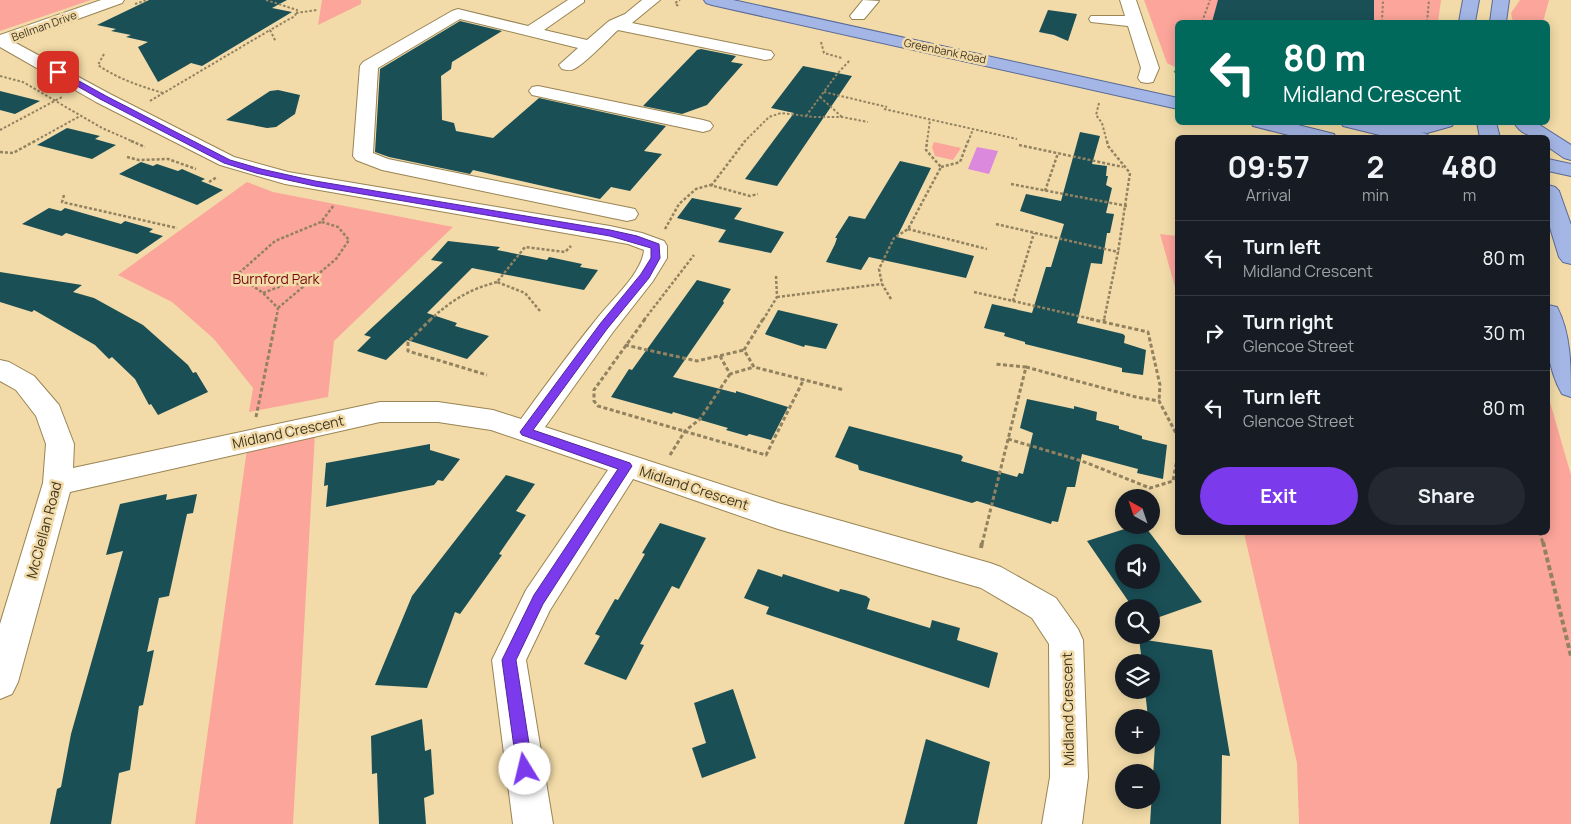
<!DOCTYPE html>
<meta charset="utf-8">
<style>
:root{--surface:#171b24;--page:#242831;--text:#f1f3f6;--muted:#9ea1a6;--line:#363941;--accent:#7c3aed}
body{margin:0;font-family:Manrope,sans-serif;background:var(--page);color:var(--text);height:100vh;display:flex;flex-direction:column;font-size:19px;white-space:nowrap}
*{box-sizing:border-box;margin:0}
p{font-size:16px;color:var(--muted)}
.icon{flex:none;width:28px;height:28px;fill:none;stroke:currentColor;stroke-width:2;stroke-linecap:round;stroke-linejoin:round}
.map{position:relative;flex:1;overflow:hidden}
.sheet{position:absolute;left:1175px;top:135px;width:375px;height:400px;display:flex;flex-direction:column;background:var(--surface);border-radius:8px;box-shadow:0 2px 12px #0003}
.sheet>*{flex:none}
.hud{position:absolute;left:1175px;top:20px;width:375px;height:105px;border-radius:8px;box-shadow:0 2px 12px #0003;background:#00695c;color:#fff;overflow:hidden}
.needle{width:32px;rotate:320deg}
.fabs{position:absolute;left:1115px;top:489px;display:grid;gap:10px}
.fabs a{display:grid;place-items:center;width:45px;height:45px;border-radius:50%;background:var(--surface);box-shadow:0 2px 12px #0003;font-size:25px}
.pin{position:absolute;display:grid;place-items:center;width:42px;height:42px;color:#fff;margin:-21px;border-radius:10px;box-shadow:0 2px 8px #0006}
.me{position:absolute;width:55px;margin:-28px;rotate:351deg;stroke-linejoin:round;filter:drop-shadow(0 0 4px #0008)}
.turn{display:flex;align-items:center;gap:18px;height:105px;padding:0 25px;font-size:22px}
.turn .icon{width:65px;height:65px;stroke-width:2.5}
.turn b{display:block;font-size:35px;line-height:42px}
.eta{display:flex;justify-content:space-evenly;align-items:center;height:85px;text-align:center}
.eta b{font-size:30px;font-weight:700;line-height:35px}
.primary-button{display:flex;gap:10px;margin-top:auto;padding:10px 25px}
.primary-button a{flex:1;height:58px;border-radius:30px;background:var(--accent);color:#fff;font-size:20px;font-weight:700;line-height:58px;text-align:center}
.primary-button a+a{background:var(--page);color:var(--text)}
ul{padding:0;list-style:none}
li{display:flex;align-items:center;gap:15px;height:75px;padding:0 25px;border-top:1px solid var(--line)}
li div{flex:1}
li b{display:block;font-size:19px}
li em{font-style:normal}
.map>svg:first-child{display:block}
</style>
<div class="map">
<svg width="1571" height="824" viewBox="0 0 1571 824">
<rect width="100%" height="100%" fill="#f2dba8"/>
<!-- green -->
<path fill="#fca59b" d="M0,0H91L0,31Z
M322,0H361V4L318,25Z
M1144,0H1441L1438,22H1178L1177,68L1167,63Z
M1520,0H1549L1543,22H1513L1511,13Z
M934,142L961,148L953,160L935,156L932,147Z
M247,182L273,192L453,227L334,341L328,397L249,412L253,388L214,339L172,302L118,275Z
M1160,234L1177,236V294Z
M1548,395L1571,475V824H1299L1297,763L1244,533L1548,532Z
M315,433L293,824H195L247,449Z"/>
<!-- water -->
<path fill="#db89dc" d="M977,147L998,151L989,174L968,169Z"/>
<!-- building -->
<path fill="#1a4f56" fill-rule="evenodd" d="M149,0H287L272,8L292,12L202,66L191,63L158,82L138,47L148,42L126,37L131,35L111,31L116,29L97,25Z
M1218,0H1374V22H1212Z
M1048,10L1077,14L1068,41L1054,35L1039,32Z
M460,21L502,31L452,62L451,69L441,76L442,120L454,123L456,131L493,138L539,98L666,126L644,151L662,154L630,191L611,187L600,199L473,170L470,174L389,157L375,152L380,69Z
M701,49L736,56L731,62L743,64L707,105L682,114L643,106L697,50Z
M803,66L852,76L777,186L745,179L794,113L771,108Z
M278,90L300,95L295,114L276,127L267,128L226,120L270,91Z
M0,91L40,101L15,114L0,110Z
M67,128L100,136L95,139L116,145L92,159L37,145Z
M1080,132L1100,136L1092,164L1107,166L1106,176H1108L1106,185L1112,188L1106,213L1114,214L1110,233H1107L1102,264L1091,263L1077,323L1123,334L1125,336L1124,343L1146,350L1143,375L1122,372V368L1025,344V342L1004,336L1005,333L984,328L992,304L1032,313L1046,267H1051L1064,224L1020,211L1026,194L1061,201Z
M900,161L931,168L897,237L974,256L966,278L869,257L861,270L826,262L835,244L837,238H835L849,216L865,219Z
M141,162L153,166L157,164L178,171L182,169L205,179L201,181L223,190L197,205L119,174Z
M692,198L742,208L734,219L784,232L771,253L718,242L730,224L726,230L677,218Z
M49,208L61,211L65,208L121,224L125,221L153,229L149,232L163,236L137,254L66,233L62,236L22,224Z
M448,241L500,247L497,250L547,260L549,257L582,264L580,267L598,270L584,290L472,268L427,313L457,323L455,326L489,336L467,359L407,340L386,360L357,351L371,337L364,335L443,262L431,260Z
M0,272L82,285L73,292L94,298L143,325L188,365L193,373L196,372L208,392L158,415L151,404L149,405L135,379L112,357L109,359L95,345L34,310L32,312L0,302Z
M697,280L731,289L723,301L724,303L673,377L736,393V391L788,407L771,440L749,434L747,436L726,430L728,428L690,417L673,412L672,414L611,397L629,369L632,370Z
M778,310L838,324L826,349L805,345L804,347L767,335L765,334Z
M1027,399L1074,409V406L1097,412L1096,420L1119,426V429L1142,436V439L1167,445L1163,479L1137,473L1138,469L1082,454L1075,487H1067L1058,522L1052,521L1051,524L977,501L972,503L859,470L858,465L835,457L849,426L961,455L963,457L961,461L1017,477L1019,473L1023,474L1033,433L1020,428Z
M430,444V450L460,459L443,481L438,480L434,485L326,507L328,485L324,486L326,463Z
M506,475L535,484L516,511L526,515L499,554L502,555L460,614L455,612L427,688L375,685L412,596Z
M167,494L166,500L197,494L193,513L187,514L169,596L159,598L147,652L154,650L143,705L139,706L130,770L119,773L111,824H50L57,789L61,787L71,734L123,551L106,555L120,504Z
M660,523L706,538L679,589L672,586L640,644L644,645L626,680L584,664L600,636L595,634L615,599L618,600L645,554L642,553Z
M1137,525H1144L1202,602L1151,620V608H1133L1087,541ZM1124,552H1151V580H1124Z
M758,569L782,577L783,574L839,592L840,589L845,590L866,596L870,599L867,609L930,628L932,620L960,628L957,640L998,653L989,688L766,614L769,607L744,598Z
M1139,639L1212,650L1230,756L1222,755L1221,824H1150L1155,744L1151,743V718H1148L1145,690H1151V662H1142Z
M733,689L756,758L702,778L692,748L706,743L694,703Z
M422,719L425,751L431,749L434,794L424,798L426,824H379L377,773L372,774L371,736Z
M926,739L990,762L977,824H904Z"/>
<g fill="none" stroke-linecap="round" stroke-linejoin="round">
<!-- minor casing -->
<g stroke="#998454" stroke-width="2">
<path id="minor" d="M101,0H124L122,3L14,42L110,94L234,157L288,172L610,226L642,233L664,241L667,246V258L653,281L613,332L545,427L778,503L990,563L1001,567L1056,598L1078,629L1083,640L1088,777L1082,824H1042L1050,777L1049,644L1032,618L981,588L778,529L633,479L550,610L526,660L553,824H513L492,660L526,590L608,470L491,430L438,422H380L70,492L18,682L12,694L0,699V624L43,483L46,444L36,416L16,390L0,381V360L9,362L34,376L59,405L74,444L73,468L380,402H438L493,410L521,419C545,386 569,353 595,321C610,301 642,274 644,250L628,244L285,184L220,165L96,102L0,47V35Z
M568,0H584V2L544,30L587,40L609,21L625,14L642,0H660L632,23L765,50L771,51L774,55L771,59L765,60L618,30C608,39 585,64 574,69C570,71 566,70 562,69L559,65L578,48L460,19L378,68L373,153L388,159L635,209L638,214L635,219L627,221L382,170L356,160L353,156L360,66L363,62L452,11L458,9L528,26Z
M863,0L879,1L864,19H852L850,16Z
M1120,0H1136L1159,68L1153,82L1147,83L1141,82L1138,78L1141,68L1128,26L1091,22L1089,19L1091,16H1125Z
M538,86L703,120L710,122L713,126L710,130L703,132L532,95L529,91L532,87Z"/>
</g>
<!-- major casing -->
<g stroke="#596a96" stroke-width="2">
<path id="major" d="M704,0H733L1178,98V109L712,5L706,3Z
M1463,0H1479L1475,22H1459Z
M1493,0H1509L1506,22H1490Z
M1251,122H1286L1334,134L1336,138H1300L1253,126Z
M1341,122H1378L1388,125L1389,122H1454L1452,126L1427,133L1421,132L1427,134L1429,138H1392L1343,126Z
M1477,122H1496L1500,138H1480Z
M1514,122H1535L1571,145V160L1564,158L1548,147V138C1534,138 1520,135 1514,122Z
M1548,159L1571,164V176L1548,171Z
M1548,185L1555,187L1559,191L1571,225V264L1563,262L1559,257L1548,221Z
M1548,305L1557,307C1571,334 1571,366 1571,397L1562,394C1547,368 1544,333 1548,305Z"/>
</g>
<!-- path-far3 -->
<path stroke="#928260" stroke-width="2" stroke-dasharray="2.5 2" stroke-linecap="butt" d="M266,0L297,10L295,16L270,30L276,42
M135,4L147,0
M678,6L675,3L680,0
M296,13L317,10
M1202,22L1210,0
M1382,22L1383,0
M1427,22L1429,0
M821,42L824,53L842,58
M104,54L98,65C118,79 140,86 163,93
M1174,72L1178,70
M0,76L23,82L102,128L134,142
M824,92L887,107
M820,97L842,117
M150,101L270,30
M1099,103L1096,115L1102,123L1107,142
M884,109L1017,139
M806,116L837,74L850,60
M0,130L62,97
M33,142L80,116
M744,142L769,117L781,113L814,117H842L868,122
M927,142L930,120
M968,142L973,129"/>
<!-- path-far2 -->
<path stroke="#928260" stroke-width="2.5" stroke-dasharray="3 2" stroke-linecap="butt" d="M131,141L145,147
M1107,141L1108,146L1130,173L1118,252
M1019,145L1123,167
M0,152L13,153L35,141
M127,157L139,160L168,159L196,169
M941,167L960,162L968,141
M209,182L217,177
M1011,184L1127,206
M711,186L745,141
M1045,191L1058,153
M64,195L62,202L177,228
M996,224L1118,252L1104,320
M665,229L679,204L696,189L710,185L750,196L758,194
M908,229L987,249
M974,292L1096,320
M263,293L284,285L306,283
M777,297L882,284
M891,299L882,284L879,269L894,238L908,229L941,167L926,150L927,141
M1013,301L1034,233
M278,308L336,259L349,240L338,227L322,222
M540,311L525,293L497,282L525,247L565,252L571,246
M276,320L278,308L263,293L244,280L239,273L275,241L321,222L334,205
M430,320C450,301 470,289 497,282
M644,320L694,255
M763,320L777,297L776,276"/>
<!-- path-far1 -->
<path stroke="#928260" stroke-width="3" stroke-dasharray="4 2.5" stroke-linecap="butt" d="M431,319L408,342V351L487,375
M645,319L594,390V401L598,406L766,455L804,379
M763,319L744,350L754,367L844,390
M1090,319L1148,332L1160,385L1159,401
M1104,321V319
M625,345L697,361L744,350
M720,356L730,374L754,367
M1026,367L1136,397L1159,401L1178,437
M256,417L276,319
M1008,439L1082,461L1150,488L1173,481L1178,454
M670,455L685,431L700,419L730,374
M1540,532L1543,544
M982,544L1026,367L995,364"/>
<!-- path -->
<path stroke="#928260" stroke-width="4" stroke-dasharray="5 3" stroke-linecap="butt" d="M1543,542L1571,656
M981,548L982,542"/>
<!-- minor -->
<use href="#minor" fill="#fff" fill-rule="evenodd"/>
<!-- major -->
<use href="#major" fill="#a4b6e6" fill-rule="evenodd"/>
</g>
<!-- route -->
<path fill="#7c3aed" stroke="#51269a" d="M56,71H61L106,96L230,160L261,169L315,181L610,230L637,236L659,244L660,258L649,278L607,329L533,430L630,463L632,466L543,604L516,660L533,769L531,775L525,777L520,775L517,769L502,660L534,595L618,469L522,435L520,432L600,324L641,274L651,258V248L610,236L315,186L256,173L224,163L100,99L56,74Z"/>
<g text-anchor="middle" stroke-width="5" stroke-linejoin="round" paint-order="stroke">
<!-- far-street labels -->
<g font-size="11" fill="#3e3521" stroke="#f2dba8">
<text transform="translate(44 26) rotate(-20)" y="4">Bellman Drive</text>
<text transform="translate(945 51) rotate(12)" y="4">Greenbank Road</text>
</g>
<!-- park labels -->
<g font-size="14" fill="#76070d" stroke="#f2dba8">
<text x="276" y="284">Burnford Park</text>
</g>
<!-- street labels -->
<g font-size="14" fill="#3e3521" stroke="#f2dba8">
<text transform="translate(288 432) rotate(-12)" y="5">Midland Crescent</text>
<text transform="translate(694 488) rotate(18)" y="5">Midland Crescent</text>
<text transform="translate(44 530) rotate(-75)" y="5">McClellan Road</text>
<text transform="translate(1068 709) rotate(-91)" y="5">Midland Crescent</text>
</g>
</g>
</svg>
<div class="fabs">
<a><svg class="needle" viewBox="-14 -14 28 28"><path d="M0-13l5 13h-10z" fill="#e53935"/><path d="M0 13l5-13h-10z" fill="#9ea1a6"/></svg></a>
<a><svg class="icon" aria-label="sound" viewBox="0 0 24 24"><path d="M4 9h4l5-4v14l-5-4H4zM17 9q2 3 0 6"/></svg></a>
<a><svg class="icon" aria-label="search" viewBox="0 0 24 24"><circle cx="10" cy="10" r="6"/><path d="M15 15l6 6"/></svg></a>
<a><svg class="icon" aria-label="layers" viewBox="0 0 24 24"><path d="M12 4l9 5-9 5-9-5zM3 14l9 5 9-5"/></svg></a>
<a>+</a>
<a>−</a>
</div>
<div class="pin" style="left:58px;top:72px;background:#d93025"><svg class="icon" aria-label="arrive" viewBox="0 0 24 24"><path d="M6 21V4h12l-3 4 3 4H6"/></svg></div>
<svg class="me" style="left:525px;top:769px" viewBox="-20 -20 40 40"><circle r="19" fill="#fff"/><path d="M0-13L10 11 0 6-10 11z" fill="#7c3aed"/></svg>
<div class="hud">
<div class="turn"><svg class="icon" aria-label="left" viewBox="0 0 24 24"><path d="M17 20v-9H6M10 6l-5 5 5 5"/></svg><div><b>80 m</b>Midland Crescent</div></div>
</div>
<section class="sheet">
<div class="eta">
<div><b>09:57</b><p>Arrival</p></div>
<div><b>2</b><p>min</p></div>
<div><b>480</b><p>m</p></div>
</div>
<ul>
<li><svg class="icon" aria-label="left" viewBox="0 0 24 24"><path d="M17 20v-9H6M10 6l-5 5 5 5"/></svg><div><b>Turn left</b><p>Midland Crescent</p></div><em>80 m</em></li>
<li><svg class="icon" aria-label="right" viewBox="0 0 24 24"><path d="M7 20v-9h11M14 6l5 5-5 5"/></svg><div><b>Turn right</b><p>Glencoe Street</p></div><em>30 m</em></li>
<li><svg class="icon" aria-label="left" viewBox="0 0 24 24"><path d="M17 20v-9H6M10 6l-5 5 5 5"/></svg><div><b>Turn left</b><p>Glencoe Street</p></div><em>80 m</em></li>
</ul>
<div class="primary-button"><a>Exit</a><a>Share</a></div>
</section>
</div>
